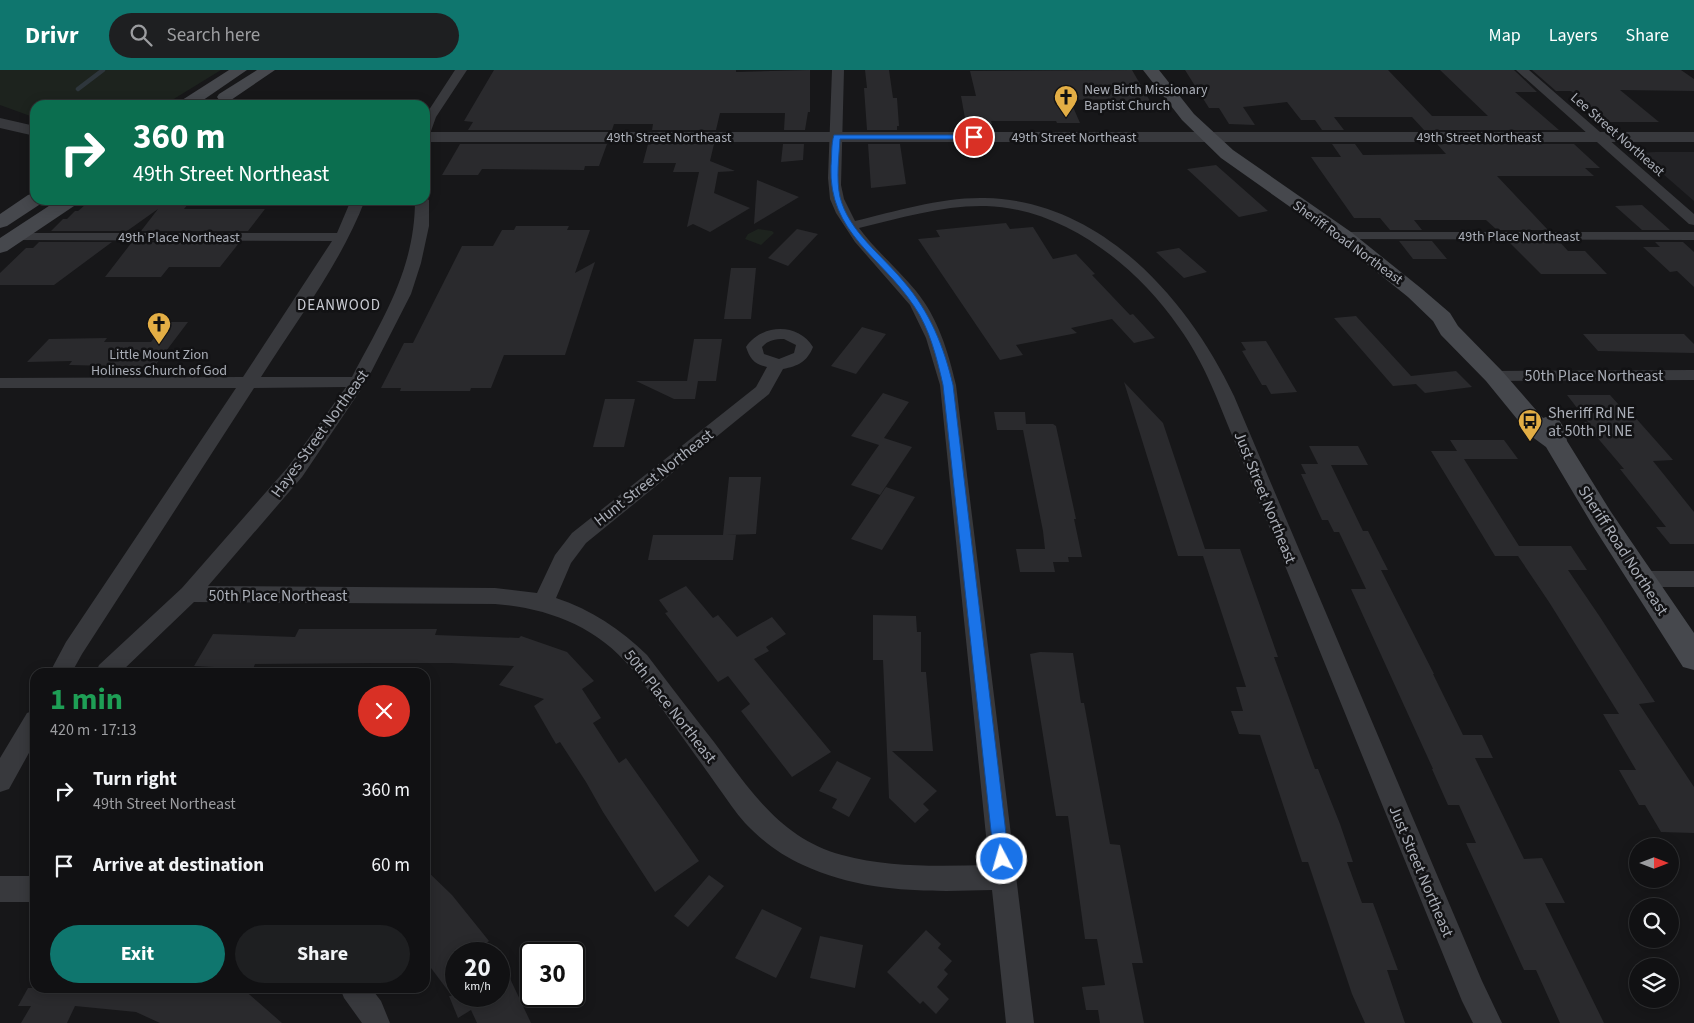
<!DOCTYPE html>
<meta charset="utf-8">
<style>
:root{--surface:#111113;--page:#1e1f21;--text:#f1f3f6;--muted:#9c9da0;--line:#303133;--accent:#0f766e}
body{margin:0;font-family:"Source Sans 3",sans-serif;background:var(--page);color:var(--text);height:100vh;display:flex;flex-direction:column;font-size:19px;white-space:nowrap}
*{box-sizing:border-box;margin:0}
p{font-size:16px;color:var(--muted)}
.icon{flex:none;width:28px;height:28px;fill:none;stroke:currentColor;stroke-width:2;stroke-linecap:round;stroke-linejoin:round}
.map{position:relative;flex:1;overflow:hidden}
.side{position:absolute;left:30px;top:598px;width:400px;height:325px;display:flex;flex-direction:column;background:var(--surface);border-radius:15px;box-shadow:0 2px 12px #0003,0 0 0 1px var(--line)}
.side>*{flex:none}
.hud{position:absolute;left:30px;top:30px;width:400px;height:105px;border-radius:15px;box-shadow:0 2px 12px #0003,0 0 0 1px var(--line);background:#0b6e4f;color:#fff;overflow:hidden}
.needle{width:32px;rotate:90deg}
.tools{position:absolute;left:1629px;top:768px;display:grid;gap:10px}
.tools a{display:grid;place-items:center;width:50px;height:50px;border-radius:50%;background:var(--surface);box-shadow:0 2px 12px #0003,0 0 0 1px var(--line);font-size:25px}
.speed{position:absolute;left:445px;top:872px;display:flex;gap:10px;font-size:25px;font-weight:700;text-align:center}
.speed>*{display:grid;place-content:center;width:65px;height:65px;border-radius:50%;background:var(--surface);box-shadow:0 2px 12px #0003,0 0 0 1px var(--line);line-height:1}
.speed small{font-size:12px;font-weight:400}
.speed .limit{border:2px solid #111;border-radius:8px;background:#fff;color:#111}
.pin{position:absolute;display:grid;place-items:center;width:42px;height:42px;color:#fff;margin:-21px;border:2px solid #fff;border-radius:50%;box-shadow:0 1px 5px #0007}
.me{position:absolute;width:55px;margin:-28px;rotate:354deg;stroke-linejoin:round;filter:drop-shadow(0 0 4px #0008)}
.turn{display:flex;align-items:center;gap:18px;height:105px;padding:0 20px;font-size:22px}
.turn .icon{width:65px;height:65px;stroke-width:2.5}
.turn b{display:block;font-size:35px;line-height:42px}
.round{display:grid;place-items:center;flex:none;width:52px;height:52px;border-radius:26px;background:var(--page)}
.head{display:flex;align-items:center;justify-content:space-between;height:85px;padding:0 20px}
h1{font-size:30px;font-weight:700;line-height:38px;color:#1e9e55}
.primary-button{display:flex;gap:10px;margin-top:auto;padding:10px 20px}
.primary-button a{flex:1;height:58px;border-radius:30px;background:var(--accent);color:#fff;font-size:20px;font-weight:700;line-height:58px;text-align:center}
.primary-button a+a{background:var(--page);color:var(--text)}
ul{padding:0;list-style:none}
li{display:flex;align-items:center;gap:15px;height:75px;padding:0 20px}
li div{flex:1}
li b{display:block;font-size:19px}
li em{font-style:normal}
header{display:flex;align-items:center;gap:30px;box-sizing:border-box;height:70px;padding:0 25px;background:var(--accent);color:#fff}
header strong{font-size:24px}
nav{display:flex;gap:28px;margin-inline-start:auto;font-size:18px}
.search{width:350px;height:45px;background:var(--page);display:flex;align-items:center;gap:12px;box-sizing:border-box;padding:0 18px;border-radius:28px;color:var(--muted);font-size:19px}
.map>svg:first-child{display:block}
</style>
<header>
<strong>Drivr</strong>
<div class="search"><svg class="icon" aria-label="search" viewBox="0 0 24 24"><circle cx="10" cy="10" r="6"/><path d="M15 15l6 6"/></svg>Search here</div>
<nav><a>Map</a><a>Layers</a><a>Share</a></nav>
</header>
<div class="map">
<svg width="1694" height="953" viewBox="0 0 1694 953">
<rect width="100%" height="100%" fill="#171719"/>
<!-- built -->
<path fill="#232326" d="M1655,82H1694V131L1639,83Z"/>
<!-- green -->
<path fill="#1d231e" d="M0,0H221L164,35H35V47H33L0,35Z
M758,159L772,161L774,163L761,175L745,169L748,164Z"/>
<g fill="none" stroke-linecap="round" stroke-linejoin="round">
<!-- stream -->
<path stroke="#2e363c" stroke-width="4.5" d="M78,19L103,0"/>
</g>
<!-- building -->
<path fill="#2a2a2d" d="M494,0H736V2L810,0V42H808L805,60H784L785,43H720L716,60H652L653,54H614L612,60H468L473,52L464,51Z
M865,0H889L893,28H897L899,56H897V60H867L864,18H867Z
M1132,0L1150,31L1116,32L1115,29L1070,30L1080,53H1057L1056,51H991L992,54H966L961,26H976L970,1Z
M1185,0H1388L1432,46H1488L1440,0H1514L1537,22H1515L1559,60H1424L1412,47H1334L1344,60H1322L1315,50H1301L1287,32L1243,37L1255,55L1229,54L1219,38H1209Z
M1532,0H1681L1694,9V21L1620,20L1659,52H1609L1571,21H1556Z
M460,74H607L599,96H585L584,100L482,99L478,105H442Z
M648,74H714L710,91L735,101L718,102L714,123L750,138L710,162L693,154L687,157L699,102H673L676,93H643Z
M783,74H804L803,90L781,92Z
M868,74H900L906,114L871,118Z
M1332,74H1355L1363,85L1446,84L1437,74H1574L1600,98H1585L1594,106H1497L1548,160H1497L1486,150H1414L1422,160H1390L1380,148H1354L1311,87H1341Z
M1216,95L1268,141L1239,147L1187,99Z
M757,110L799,127L754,154Z
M188,134L184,139H265L248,161H141L158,139L127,161H51L63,149H67L75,141H78L85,135Z
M1642,135L1670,160H1642L1615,136Z
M1006,153L1010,159L1033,157L1053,189L1076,184L1095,204L1092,205L1130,245L1133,244L1155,268L1134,273L1112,249L1071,258L1077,263L1016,275L1023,285L1000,290L918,169L940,167L936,160Z
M516,156H569L567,160H590L575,203L595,192L565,285H504L491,318H471L470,321H400L401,318H381L404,273H413L462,176H493L502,160H514Z
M797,159L818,164L788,196L768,188Z
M1399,171H1432L1447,189H1413Z
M1508,171H1559L1568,181H1585L1607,204H1541Z
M39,172H112L54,215H0V203L26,178H33Z
M132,172L239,173L220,197H169L161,207H105Z
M1655,172H1683L1694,182V217L1677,201L1670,202L1643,177H1660Z
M1179,178L1207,202L1184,208L1156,182Z
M731,198H756L751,249H724Z
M1356,246L1411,306L1456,301L1472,317L1425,323L1416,314L1393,316L1334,248Z
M166,252H188L154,297L69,295L72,291L27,292L49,269L107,268L104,272H151Z
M862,257L886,264L856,304L831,296Z
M1583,264H1684L1694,274V283L1598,281Z
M694,269H722L716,311H698L695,329H674L636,311H687Z
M1266,271L1297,322L1271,324L1266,315H1262L1242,281L1246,280L1241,272Z
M1124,312L1163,353L1205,479H1240L1278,587H1274L1315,699H1318L1340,754L1353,792H1347L1362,833H1373L1398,900H1387L1405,953H1365L1352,924L1308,792H1302L1260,665L1239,664L1231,641H1243L1236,617H1246L1203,486H1178Z
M883,323L909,332L884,368L912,377L880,425L851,415L879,375L851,366Z
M1567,325H1610L1629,346H1634L1673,390L1653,391L1694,442V474H1670L1656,457H1666L1620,399H1624L1584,352H1588Z
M605,329H635L624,377H593Z
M994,342H1025L1026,354H1053L1056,356L1076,449H1074L1082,487H1068L1069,492H1053L1055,502H1020L1016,479H1045L1043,461L1023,360H997Z
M1450,370H1504L1518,389H1464L1519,476H1571L1587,500H1568L1600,547L1655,632L1639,634L1694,717V763L1661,762L1645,735H1639L1619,700H1636L1603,644H1619L1549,532L1518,486H1495L1478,458L1431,381H1457Z
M1309,376H1358L1368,395H1331L1363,461H1368L1388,500H1381L1434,604H1433L1463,665H1482L1493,688H1475L1524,789L1542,788L1565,833H1545L1604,953H1560L1536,900H1524L1466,773H1476L1459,735H1448L1432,699H1433L1351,519H1366L1339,462H1334L1328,450H1322L1301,404H1306L1301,394H1318Z
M729,407H761L756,464L726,465H736L733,490H648L653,465H723Z
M886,417L915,427L882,480L851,469Z
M686,516L713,548L718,545L737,567L772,547L786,564L766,577L769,581L754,589L831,682L792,707L741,641L750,634L728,606L718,612L665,543L668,542L659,530Z
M873,545L916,546L917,562H921V602H926L933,681H892L937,721L923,734L929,740L915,753L889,728L883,590H873Z
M299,559H437L435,565L519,568L521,566L567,582L594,611L582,619L601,648L593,653L619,693L626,688L699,791L655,822L603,742L586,712L560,672L556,674L534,636L544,629L499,615L514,596L451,593H372L255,594L253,599L194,596L213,564L295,567Z
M1040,582L1073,583L1081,633H1084L1110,774L1120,775L1130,827L1143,893H1132L1144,953H1100L1098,940H1086L1082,917L1105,915L1097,869H1085L1068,746H1056L1030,584Z
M837,691L871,708L849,747L832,738L837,729L819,721Z
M425,799L452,825L489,871L474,884H456V926H499V885L531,953H477L471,940L458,948L449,926H452L425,890Z
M709,805L724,816L688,857L674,846Z
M762,839L802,858L776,908L735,888Z
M926,860L941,874L938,878L952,891L944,900L948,904L937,917L949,929L936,944L923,931L920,934L887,902Z
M820,866L863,875L855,918L810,908Z
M28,918H242L282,953H160L136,942L75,936L67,953H21L31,936H18Z"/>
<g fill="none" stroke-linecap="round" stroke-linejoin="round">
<!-- minor -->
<path fill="#38393d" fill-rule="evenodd" d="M455,0H467L436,47L431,61L425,65V46Z
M832,0H844L841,115L844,129L855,151C897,141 941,127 985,128C1101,130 1188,229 1234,326L1482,911L1502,953H1473L1462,931L1216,326C1206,302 1194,278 1178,256C1136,195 1063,138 986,136C943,135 901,148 859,158C876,181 898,199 916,221C938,248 948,281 956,315L1034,953H1006L992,820C927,822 863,823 803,795C782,786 761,770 745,753C735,742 727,729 718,717C700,691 681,666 663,640C652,626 643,611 631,598C596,556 547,538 495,534L194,532L121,602H96L99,595L182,518L288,397L346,317L254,318L82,584L72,602H50L66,572L236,318H0V308L243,307L332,171L16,170L11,169L9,166L11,163H337L351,130H365C341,193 297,250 261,307H352C383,248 415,199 415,130H425V127L429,130V156L421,193L411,224L366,312L302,407L208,516L495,518L537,523L555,485L572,463L756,317L767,297C754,294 750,289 746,277C761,254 798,252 813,277C807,292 798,296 783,299L769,324L586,473L571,493L556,528C592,540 620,559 647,585C669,614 691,643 714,672C749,719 781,769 842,785C890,798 940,796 989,795L940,315L926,268L910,235L855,172L836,143L830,129L828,108ZM784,269L796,275L794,283L779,289L764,284L762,277C768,270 775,269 784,269Z
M1516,0H1529L1694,144V155L1689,154Z
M1344,162H1694V170L1339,169L1337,166L1339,163Z
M1694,300V310L1494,311L1488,310L1486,306L1488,302L1494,301Z
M1642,501H1694V517H1642L1635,515L1632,509L1635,503Z
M35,640V672L9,719L0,722V688L27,643Z
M0,806H35V832H0Z
M340,918H371L381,931L390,953H362L344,928Z"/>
<!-- tertiary -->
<path fill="#38393d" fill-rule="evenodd" d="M0,48L35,56V66L0,58Z
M425,62H1694V72H425Z"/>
<!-- secondary -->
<path fill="#46484d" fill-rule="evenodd" d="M229,0H247L196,35H177L179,32Z
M257,0H275L231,30H219L217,27L219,24Z
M1143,0H1159L1194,44L1233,80L1351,162L1422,219L1450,243L1458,256L1502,301L1543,348L1549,346L1558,348L1565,360L1567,371L1611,442L1694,563V600L1683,597L1593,456L1546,377L1531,366L1486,311L1441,265L1433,251L1408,227L1337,170L1221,88L1182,50Z
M35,123V130H44L42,133L7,156L0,158V144L28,125Z
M58,130H79L77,134L7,181L0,183V168Z"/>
</g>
<!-- route -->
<path fill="#1a73e8" stroke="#114b97" d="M834,65H974L977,67L974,69H840C839,87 836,108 840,127C849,162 882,185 904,212C930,242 944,277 953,315L1009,789L1007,794L1002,796L996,794L994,789L943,315C937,289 930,259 914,236C882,187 828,163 831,96C832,86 831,74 834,65Z"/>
<!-- icons -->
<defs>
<g id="church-pin" transform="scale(1.25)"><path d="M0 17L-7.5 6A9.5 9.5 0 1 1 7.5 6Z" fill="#e3ae45" stroke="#121214"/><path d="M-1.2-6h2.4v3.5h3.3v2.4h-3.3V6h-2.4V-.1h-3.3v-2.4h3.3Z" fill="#111"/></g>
<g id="bus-pin" transform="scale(1.25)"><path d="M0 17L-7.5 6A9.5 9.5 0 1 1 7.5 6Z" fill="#e3ae45" stroke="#121214"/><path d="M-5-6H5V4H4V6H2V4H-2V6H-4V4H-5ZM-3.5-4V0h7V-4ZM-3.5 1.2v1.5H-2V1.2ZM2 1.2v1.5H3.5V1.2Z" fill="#111"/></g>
</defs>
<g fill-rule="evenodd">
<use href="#church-pin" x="1066" y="27"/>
<use href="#church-pin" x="159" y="254"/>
<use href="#bus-pin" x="1530" y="351"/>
</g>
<g text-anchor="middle" stroke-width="5" stroke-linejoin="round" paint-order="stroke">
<!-- far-poi labels -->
<g font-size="14" fill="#aaaeb7" stroke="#121214" text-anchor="start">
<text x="1084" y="24">New Birth Missionary<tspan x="1084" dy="16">Baptist Church</tspan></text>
<text x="159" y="289" text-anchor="middle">Little Mount Zion<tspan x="159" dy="16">Holiness Church of God</tspan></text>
</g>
<!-- far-street labels -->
<g font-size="14" fill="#aaaeb7" stroke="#121214">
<text transform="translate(1618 64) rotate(41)" y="5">Lee Street Northeast</text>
<text x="669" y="72">49th Street Northeast</text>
<text x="1074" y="72">49th Street Northeast</text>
<text x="1479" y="72">49th Street Northeast</text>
<text x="1519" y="171">49th Place Northeast</text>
<text x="179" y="172">49th Place Northeast</text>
<text transform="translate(1348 172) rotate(36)" y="5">Sheriff Road Northeast</text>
</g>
<!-- far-neighbourhood labels -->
<g font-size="15" letter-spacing="1" fill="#cbcdd4" stroke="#121214">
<text x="339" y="240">DEANWOOD</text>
</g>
<!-- street labels -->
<g font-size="16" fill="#aaaeb7" stroke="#121214">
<text x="1594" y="311">50th Place Northeast</text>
<text transform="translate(319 363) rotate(-54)" y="6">Hayes Street Northeast</text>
<text transform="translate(653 407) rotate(-38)" y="6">Hunt Street Northeast</text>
<text transform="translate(1266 427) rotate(68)" y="6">Just Street Northeast</text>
<text transform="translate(1624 480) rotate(57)" y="6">Sheriff Road Northeast</text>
<text x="278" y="531">50th Place Northeast</text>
<text transform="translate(671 636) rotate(52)" y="6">50th Place Northeast</text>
<text transform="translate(1422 801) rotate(67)" y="6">Just Street Northeast</text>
</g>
<!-- poi labels -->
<g font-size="16" fill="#aaaeb7" stroke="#121214" text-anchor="start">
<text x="1548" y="348">Sheriff Rd NE<tspan x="1548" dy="18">at 50th Pl NE</tspan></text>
</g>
</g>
</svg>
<div class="tools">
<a><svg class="needle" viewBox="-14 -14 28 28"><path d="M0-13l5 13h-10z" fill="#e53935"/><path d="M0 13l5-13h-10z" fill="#9c9da0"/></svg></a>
<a><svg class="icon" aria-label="search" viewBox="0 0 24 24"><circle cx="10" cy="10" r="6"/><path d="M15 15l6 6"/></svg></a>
<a><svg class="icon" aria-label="layers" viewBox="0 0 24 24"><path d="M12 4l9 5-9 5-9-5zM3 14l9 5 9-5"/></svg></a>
</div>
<div class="speed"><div>20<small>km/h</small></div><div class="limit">30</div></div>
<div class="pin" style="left:974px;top:67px;background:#d93025"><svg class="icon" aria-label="arrive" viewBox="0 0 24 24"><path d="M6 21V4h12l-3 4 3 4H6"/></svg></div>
<svg class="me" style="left:1002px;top:789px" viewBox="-20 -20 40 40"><circle r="17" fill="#1a73e8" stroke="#fff" stroke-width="3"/><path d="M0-11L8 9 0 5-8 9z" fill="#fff"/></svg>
<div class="hud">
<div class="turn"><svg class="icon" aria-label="right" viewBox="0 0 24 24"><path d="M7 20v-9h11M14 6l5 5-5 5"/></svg><div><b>360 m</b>49th Street Northeast</div></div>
</div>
<section class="side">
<div class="head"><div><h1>1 min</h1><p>420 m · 17:13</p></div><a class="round" style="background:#d93025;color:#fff"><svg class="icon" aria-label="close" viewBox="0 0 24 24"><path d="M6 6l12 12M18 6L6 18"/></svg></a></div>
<ul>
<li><svg class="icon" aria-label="right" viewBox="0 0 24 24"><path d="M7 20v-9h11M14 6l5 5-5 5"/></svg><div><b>Turn right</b><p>49th Street Northeast</p></div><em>360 m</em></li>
<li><svg class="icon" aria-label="arrive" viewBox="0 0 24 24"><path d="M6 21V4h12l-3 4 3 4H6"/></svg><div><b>Arrive at destination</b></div><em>60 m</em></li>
</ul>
<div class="primary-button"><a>Exit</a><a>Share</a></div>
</section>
</div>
